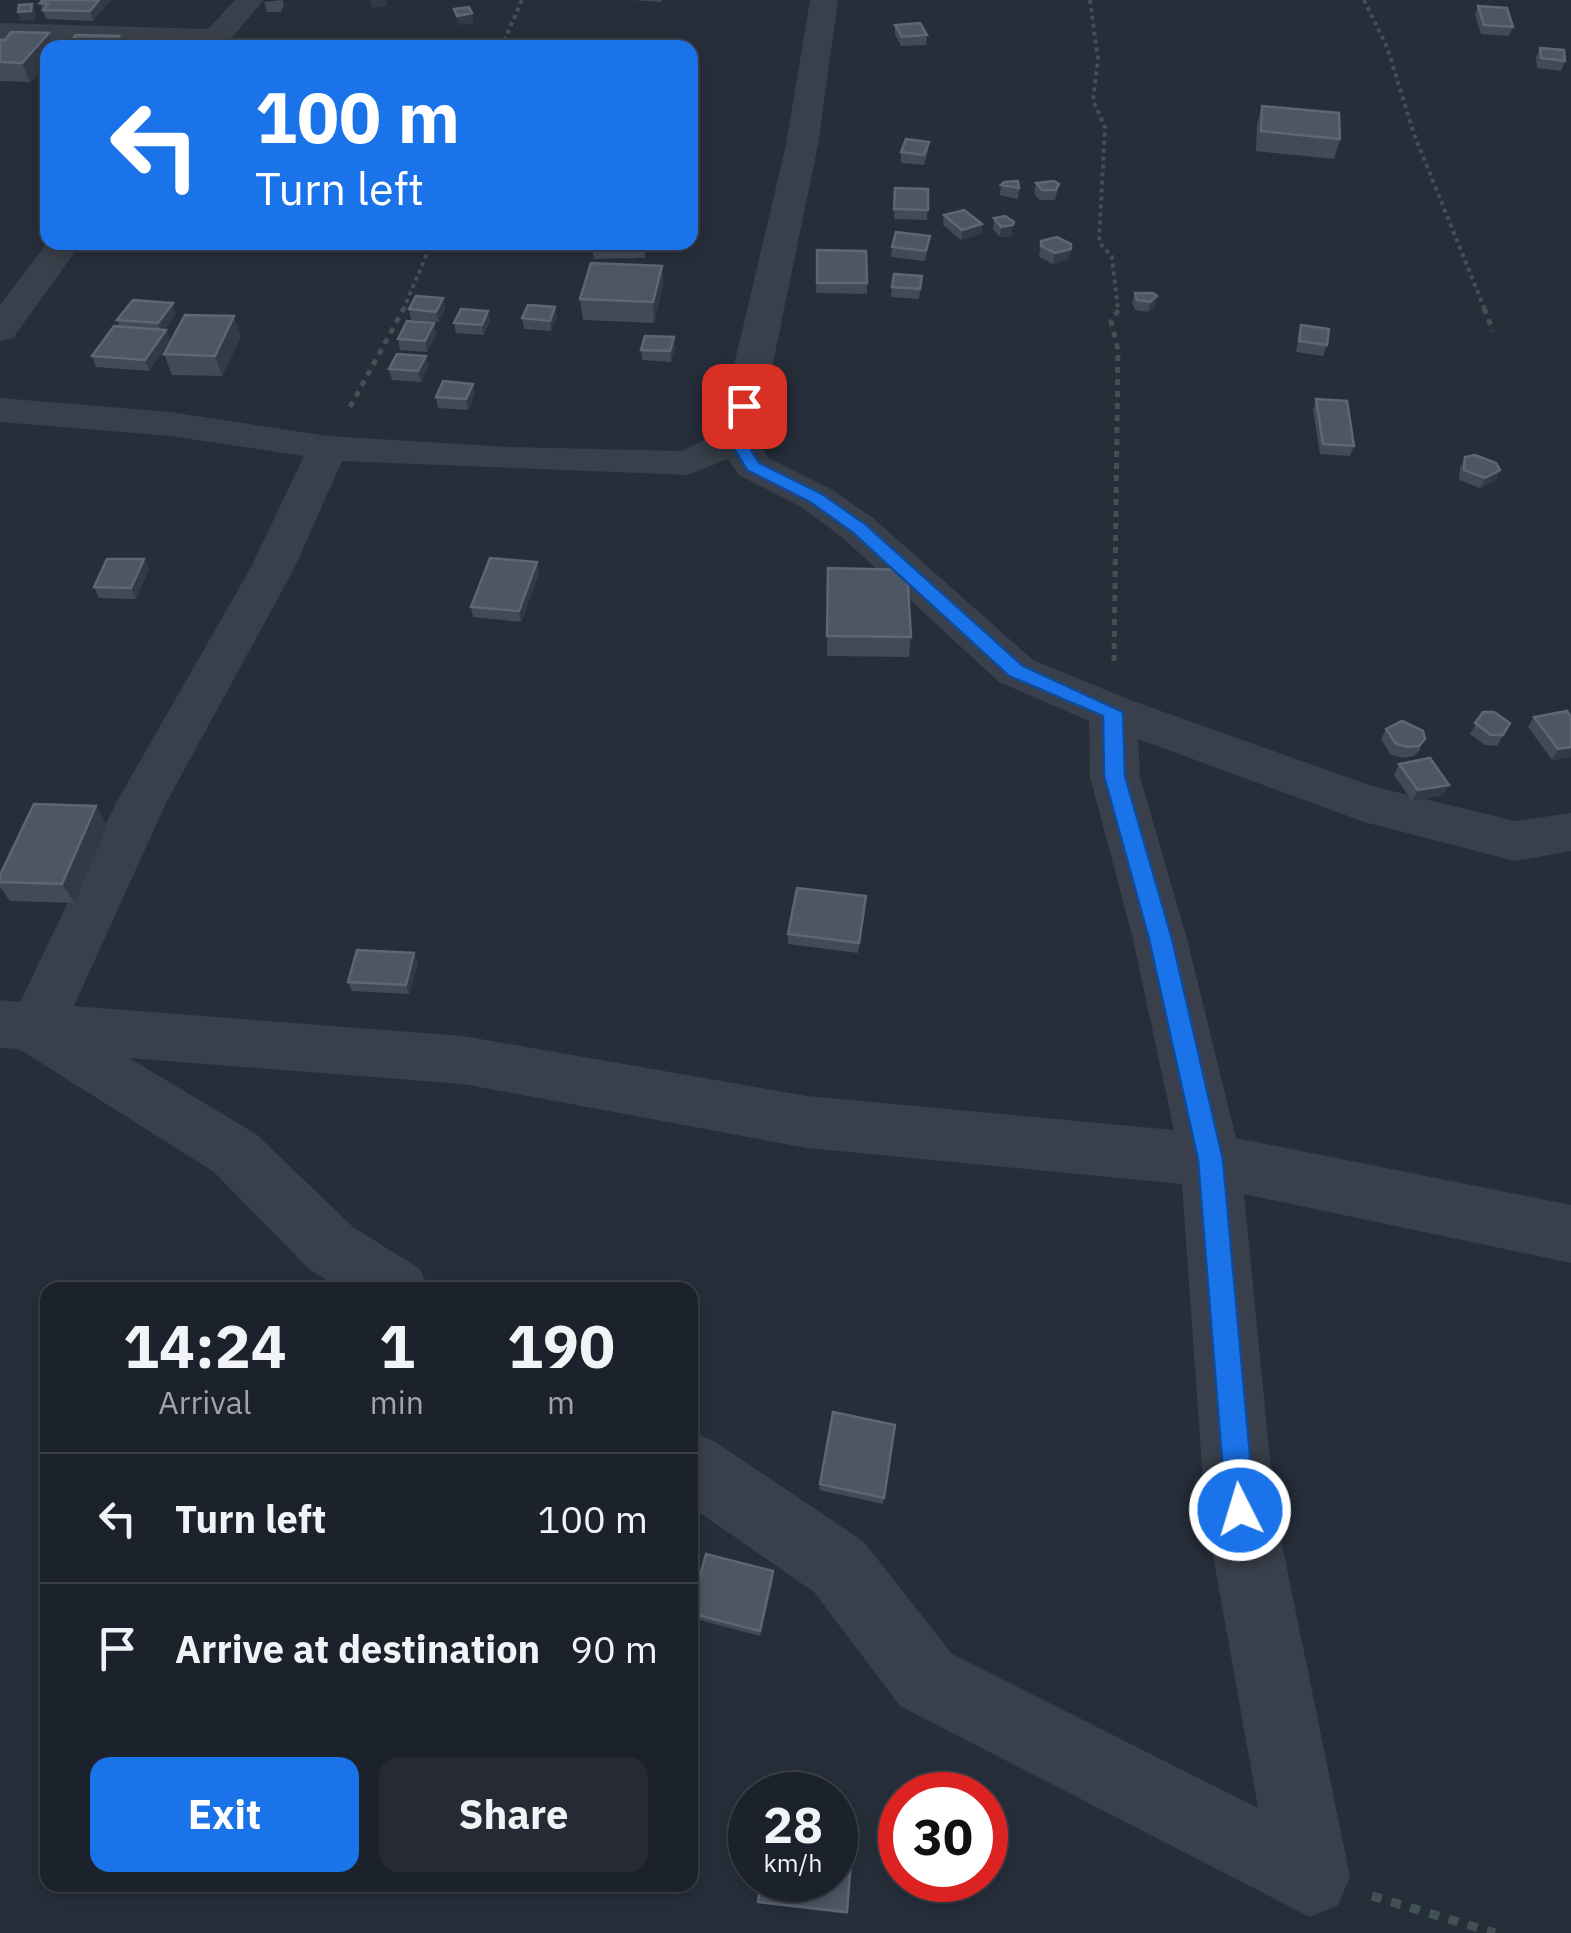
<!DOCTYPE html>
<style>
:root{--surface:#1c222c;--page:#252a34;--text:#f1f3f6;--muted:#a0a4a9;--line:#3a3f48;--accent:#1a73e8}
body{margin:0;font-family:"IBM Plex Sans",sans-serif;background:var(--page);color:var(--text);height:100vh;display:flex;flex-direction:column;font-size:38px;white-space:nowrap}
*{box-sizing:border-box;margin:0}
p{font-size:32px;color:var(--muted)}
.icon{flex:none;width:55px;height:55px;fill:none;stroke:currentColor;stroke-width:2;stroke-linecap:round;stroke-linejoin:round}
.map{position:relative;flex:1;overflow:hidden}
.panel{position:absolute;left:40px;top:1282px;width:658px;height:610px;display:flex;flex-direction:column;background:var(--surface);border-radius:20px;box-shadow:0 5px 15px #0003,0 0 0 2px var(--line)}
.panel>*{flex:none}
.guide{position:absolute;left:40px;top:40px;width:658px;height:210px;border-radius:20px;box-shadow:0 5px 15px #0003,0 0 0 2px var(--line);background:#1a73e8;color:#fff;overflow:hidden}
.speed{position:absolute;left:728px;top:1772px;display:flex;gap:20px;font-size:50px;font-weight:700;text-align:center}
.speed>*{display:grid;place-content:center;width:130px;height:130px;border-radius:50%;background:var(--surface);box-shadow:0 5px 15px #0003,0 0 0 2px var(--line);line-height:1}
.speed small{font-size:25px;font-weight:400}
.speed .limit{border:15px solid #d22;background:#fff;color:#111}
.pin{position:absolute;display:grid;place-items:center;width:85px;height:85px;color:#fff;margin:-42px;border-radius:20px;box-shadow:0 5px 15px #0006}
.me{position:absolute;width:110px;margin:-55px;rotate:355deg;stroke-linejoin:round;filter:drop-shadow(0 0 8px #0008)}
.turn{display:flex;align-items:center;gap:35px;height:210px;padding:0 50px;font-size:45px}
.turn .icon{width:130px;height:130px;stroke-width:2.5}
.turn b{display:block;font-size:70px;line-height:85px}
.eta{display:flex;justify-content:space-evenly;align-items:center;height:170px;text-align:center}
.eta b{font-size:60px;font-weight:700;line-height:70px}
.cta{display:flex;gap:20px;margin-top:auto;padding:20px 50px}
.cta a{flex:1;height:115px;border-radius:20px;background:var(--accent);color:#fff;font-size:40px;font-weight:700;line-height:115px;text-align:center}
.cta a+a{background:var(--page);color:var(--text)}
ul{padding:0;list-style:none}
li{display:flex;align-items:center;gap:30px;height:130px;padding:0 50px;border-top:2px solid var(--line)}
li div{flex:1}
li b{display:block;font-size:38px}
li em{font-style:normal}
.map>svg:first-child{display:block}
</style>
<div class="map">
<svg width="1571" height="1933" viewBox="0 0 1571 1933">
<rect width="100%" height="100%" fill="#262e3a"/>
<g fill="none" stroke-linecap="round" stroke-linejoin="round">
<!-- path-far2 -->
<path stroke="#415154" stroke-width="4" stroke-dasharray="4 4" stroke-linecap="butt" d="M1090,0L1098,59L1093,100L1105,127L1099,242L1112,257L1118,310
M1364,0L1387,47L1414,134L1485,310
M501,48L522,0
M403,310L432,242"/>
<!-- path-far1 -->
<path stroke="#415154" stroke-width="5" stroke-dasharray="6 6" stroke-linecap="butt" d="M1484,308L1493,331
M350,407L404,308
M1114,661L1118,350L1111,321L1120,308"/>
<!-- path -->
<path stroke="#415154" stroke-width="9" stroke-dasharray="10 10" stroke-linecap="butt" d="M1372,1896L1495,1933"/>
<!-- minor -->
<path fill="#39404b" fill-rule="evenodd" d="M235,0H264L223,48L0,41V23L208,29Z
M810,0H838L818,145L757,440L768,458L831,489L873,518L1033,660L1130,700L1372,786L1515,821L1571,813V851L1515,861L1364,822L1138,739L1140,777L1187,939L1236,1138L1571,1205V1263L1244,1194L1275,1510L1350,1877L1338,1905L1310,1917L900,1706L814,1592L690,1506V1431L714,1441L864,1542L952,1654L1258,1808L1205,1510L1182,1184L807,1148L463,1084L129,1058L256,1134L353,1227L420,1269L429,1290H342L309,1269L214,1172L19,1049L0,1048V1000L20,1002L116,803L250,569L304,456L170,436L0,422V398L170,412L328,436L510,447L682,451L718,433L786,145ZM728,459L739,475L801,507L843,538L999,682L1089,721L1090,777L1133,939L1174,1130L807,1096L463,1036L74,1006L166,803L294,569L342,461L688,475Z
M48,242H82L13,338L0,341V305Z"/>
</g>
<!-- wall -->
<path fill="#414a58" d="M111,0L93,21L46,19L40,3Z
M282,0L284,5L281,12H267L264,2Z
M633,0H662L661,2Z
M1478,6L1513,27L1509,36L1481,34L1475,15Z
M895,25L927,35L926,45L901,46L895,34Z
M49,33L54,48H48V62L30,82L0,81V40Z
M1540,48L1565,61L1561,71L1537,68L1536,57Z
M1262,106L1340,139L1334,159L1256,151L1257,125Z
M929,142L928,152L924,165L901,163V152Z
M1036,183L1059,184L1055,200H1040L1034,194Z
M1001,185L1019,188L1018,199L1000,195Z
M895,188L928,189L927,220L894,219Z
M944,215L982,224L981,234L961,240L943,225Z
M994,218L1013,232L1011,236L1000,237L993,229Z
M930,236L925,261L891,257L892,247Z
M1041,241L1069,259L1053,264L1039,257Z
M645,242V258L594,259L592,249Z
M817,250L867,283V294L816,293Z
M662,266L663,286L654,323L583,320L580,299Z
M922,276L919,299L891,297L892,287Z
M1135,293H1153L1155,307L1148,312L1135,310L1132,303Z
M445,308L439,322L411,320L409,309Z
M176,314L164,330H166L170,341L149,371L96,367L92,356L120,327L117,320Z
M557,317L551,331L524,329L522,318Z
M490,321L484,335L456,333L454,323Z
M434,323L436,334L427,352L400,350L398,339Z
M1301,325L1327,345L1323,356L1296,352Z
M241,337L222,376L172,375L164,354Z
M674,337L675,347L671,362L642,360L641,350Z
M426,356L428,367L421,382L392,380L389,369Z
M475,394L468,410L438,408L436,397Z
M1316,399L1354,446L1350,456L1320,454L1313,410Z
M1465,457L1500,470L1495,481L1480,488L1459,480L1460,468Z
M144,559L149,569L136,599L99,598L94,587Z
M828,568L911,637L909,657L827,656Z
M539,573L521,622L473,617L471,607Z
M1483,712L1510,723L1497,746L1485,745L1470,734Z
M1534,717H1571V757L1552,760L1528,727Z
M1386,729L1423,731L1420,750L1414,756L1403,758L1391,755L1381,739Z
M1399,764L1443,795L1412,801L1394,775Z
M96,806L107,826L75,903L10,901L0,887V875Z
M866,896L858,953L788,944V934Z
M414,953L418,963L409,994L352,991L348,982Z
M895,1425L883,1504L819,1490L820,1484Z
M774,1577L760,1636L692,1618L690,1613Z
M758,1902L847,1912L846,1914L759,1903Z"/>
<!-- shaded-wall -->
<path fill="#313a47" d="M99,0H111L93,21L90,11Z
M370,0H386L387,6L372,8Z
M32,4L36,14L35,20L21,21L18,12Z
M472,13L474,23L459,25L457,16Z
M49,33L54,48H48V62L30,82L22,63Z
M119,36L122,46L121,48H110Z
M1014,222L1011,236L1000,237L1001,227Z
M982,224L981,234L961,240L962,230Z
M1071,249L1069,259L1053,264L1055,253Z
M662,266L663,286L654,323L653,302Z
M1157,296L1155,307L1148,312L1150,302Z
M443,298L445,308L439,322L436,312Z
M173,303L176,314L162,334L158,323Z
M555,307L557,317L551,331L550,321Z
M488,311L490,321L484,335L482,325Z
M234,316L241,337L222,376L215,356Z
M434,323L436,334L427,352L425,341Z
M166,330L170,341L149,371L145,360Z
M674,337L675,347L671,362L670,351Z
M426,356L428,367L421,382L418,371Z
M473,384L475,394L468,410L466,399Z
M1500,470L1495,481L1480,488L1485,478Z
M144,559L149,569L136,599L131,588Z
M537,562L539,573L521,622L519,611Z
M1571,747V757L1552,760L1558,749Z
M1449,785L1443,795L1412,801L1418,790Z
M96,806L107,826L75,903L62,884Z
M414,953L418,963L409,994L406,985Z
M773,1571L774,1577L760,1636V1631Z"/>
<!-- building -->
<path fill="#4d5764" stroke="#5e6673" stroke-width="2.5" d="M43,0H99L90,11L43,10L48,4L40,3Z
M32,4L31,11L18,12L19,5Z
M1478,6L1507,8L1513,27L1484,25Z
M469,7L472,13L457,16L454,9Z
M920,23L927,35L902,37L895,25Z
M11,32L49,33L22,63L0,62V40H5Z
M76,35L119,36L110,48H65Z
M338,40L339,48H310L309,43Z
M1540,48L1564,50L1565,61L1541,58Z
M1262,106L1339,113L1340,139L1261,131Z
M906,139L929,142L924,155L901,152Z
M1018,181L1019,188L1001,185L1004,182Z
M1054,181L1059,184L1056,190H1042L1036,183Z
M895,188L928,189V210L894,209Z
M964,210L982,224L962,230L944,215Z
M1005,216L1014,222L1013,225L1001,227L994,218Z
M896,232L930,236L926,251L892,247Z
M1057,237L1071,244V249L1055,253L1041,246V241Z
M593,242H644V248L592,249Z
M817,250L866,251L867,283H817Z
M591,263L662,266L653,302L580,299Z
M894,274L922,276L920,289L892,287Z
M1135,293H1153L1157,296L1150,302L1137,300Z
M416,296L443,298L436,312L409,309Z
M133,300L173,303L158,323L117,320Z
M528,305L555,307L550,321L522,318Z
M461,309L488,311L482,325L454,323Z
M185,315L234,316L215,356L164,354Z
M407,321L434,323L425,341L398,339Z
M1301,325L1329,329L1327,345L1299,341Z
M114,326L166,330L145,360L92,356Z
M645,336L674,337L670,351L641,350Z
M397,354L426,356L418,371L389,369Z
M443,381L473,384L466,399L436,397Z
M1316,399L1347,401L1354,446L1323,444Z
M1475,455L1496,463L1500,470L1485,478L1464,470L1465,457Z
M490,558L537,562L519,611L471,607Z
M107,559H144L131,588L94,587Z
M828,568L907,570L911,637L827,636Z
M1567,711L1571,717V747L1558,749L1534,717Z
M1483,712H1494L1510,723L1503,735H1491L1475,723Z
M1402,721L1423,731L1425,739L1419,746L1408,747L1396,744L1386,729Z
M1430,758L1449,785L1418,790L1399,764Z
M34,804L96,806L62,884L0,882V875Z
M797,888L866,896L859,943L788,934Z
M357,950L414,953L406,985L348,982Z
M833,1412L895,1425L884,1498L820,1484Z
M706,1554L773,1571L760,1631L690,1613Z
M835,1832L853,1835L847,1912L758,1902L761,1880H835Z"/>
<!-- route -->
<path fill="#1a73e8" stroke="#114b97" stroke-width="2.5" d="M738,402L752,406L745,440L759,463L822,494L865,524L1023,666L1123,712L1125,776L1172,939L1223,1160L1255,1510L1251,1520L1240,1524L1230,1520L1226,1510L1198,1160L1149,939L1104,776L1103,716L1009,676L852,532L810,502L747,470L729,440Z"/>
</svg>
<div class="speed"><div>28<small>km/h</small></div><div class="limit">30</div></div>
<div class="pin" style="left:744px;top:406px;background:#d93025"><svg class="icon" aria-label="arrive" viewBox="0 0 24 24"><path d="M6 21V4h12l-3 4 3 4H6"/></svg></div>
<svg class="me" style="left:1240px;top:1510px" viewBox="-20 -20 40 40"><circle r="17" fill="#1a73e8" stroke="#fff" stroke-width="3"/><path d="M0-11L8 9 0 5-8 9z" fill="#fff"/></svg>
<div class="guide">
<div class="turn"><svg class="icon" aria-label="left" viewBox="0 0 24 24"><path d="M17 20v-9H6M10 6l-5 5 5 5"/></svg><div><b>100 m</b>Turn left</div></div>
</div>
<section class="panel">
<div class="eta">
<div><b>14:24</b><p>Arrival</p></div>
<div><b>1</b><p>min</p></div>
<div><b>190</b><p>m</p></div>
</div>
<ul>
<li><svg class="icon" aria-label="left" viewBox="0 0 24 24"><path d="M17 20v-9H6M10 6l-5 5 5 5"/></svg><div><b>Turn left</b></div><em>100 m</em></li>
<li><svg class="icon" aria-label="arrive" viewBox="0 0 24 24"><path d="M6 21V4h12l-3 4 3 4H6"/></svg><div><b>Arrive at destination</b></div><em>90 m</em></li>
</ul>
<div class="cta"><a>Exit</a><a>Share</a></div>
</section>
</div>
